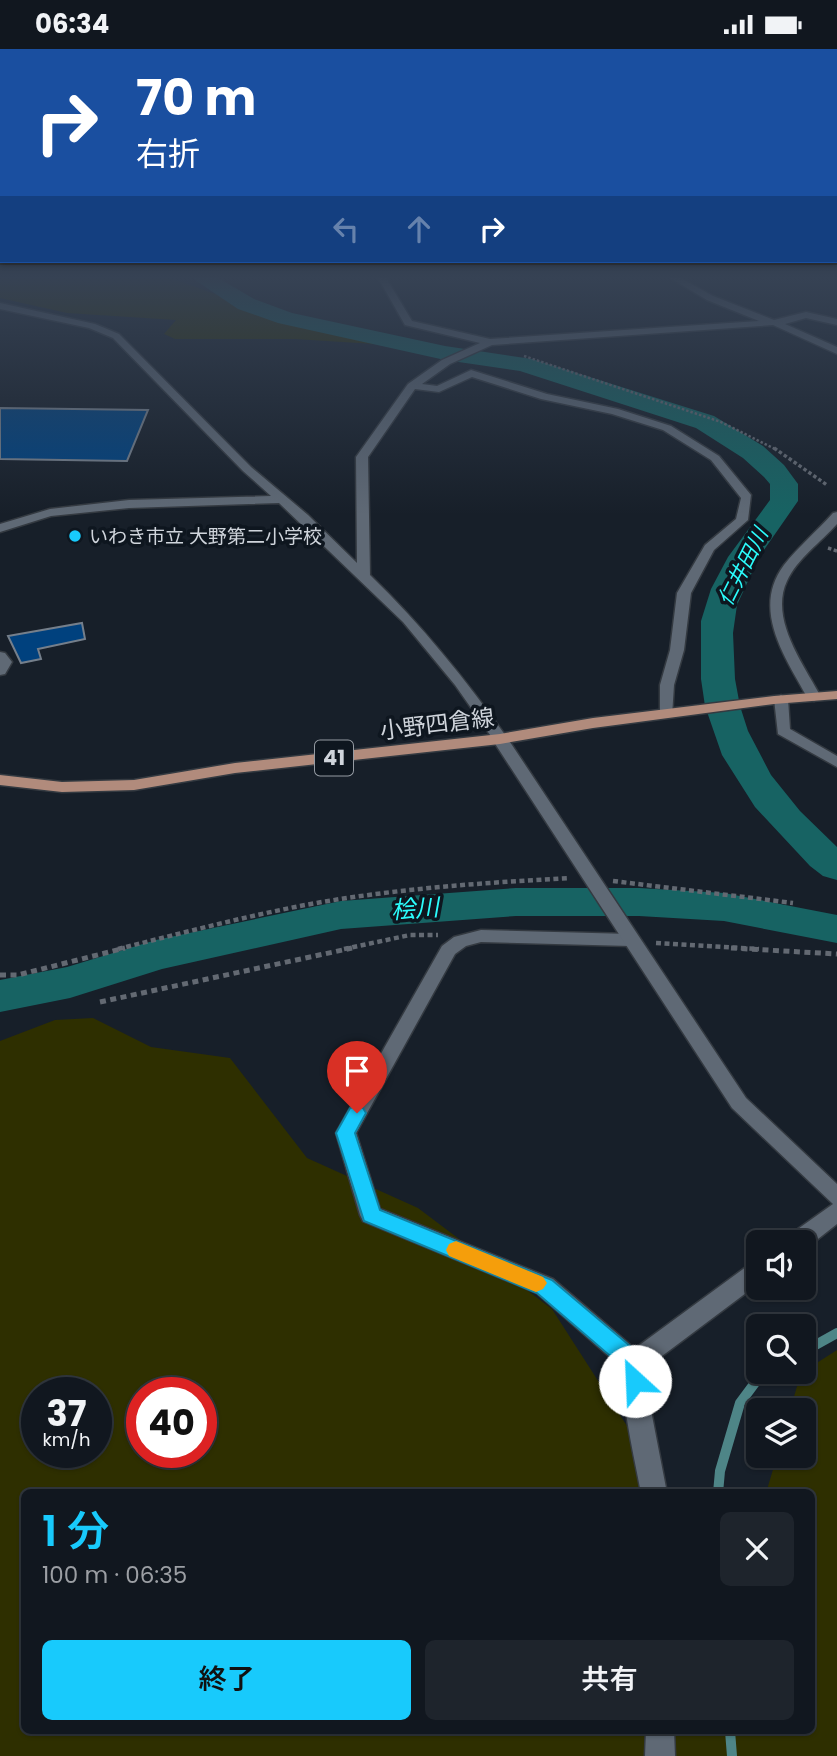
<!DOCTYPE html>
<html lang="ja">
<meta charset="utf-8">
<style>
:root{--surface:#11171f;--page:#1e242c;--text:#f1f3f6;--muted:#9c9fa4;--line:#30363d;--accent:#18cafc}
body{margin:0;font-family:Poppins,"Noto Sans JP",sans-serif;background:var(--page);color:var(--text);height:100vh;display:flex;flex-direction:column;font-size:26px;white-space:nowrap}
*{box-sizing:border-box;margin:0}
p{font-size:23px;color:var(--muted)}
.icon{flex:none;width:38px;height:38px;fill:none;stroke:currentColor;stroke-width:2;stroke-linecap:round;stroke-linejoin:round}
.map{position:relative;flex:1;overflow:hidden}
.side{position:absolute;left:21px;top:1440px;width:794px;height:245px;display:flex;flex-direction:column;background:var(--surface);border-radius:10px;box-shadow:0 2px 5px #0004,0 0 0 2px var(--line)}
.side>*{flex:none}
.banner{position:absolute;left:0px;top:0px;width:838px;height:214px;box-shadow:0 2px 5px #0004,0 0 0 2px var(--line);background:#1a4fa0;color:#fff;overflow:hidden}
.buttons{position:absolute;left:746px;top:1181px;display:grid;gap:14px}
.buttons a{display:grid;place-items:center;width:70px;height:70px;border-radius:10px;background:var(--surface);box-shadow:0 2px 5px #0004,0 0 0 2px var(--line);font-size:35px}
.speed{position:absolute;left:21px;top:1328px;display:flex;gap:14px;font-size:35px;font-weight:700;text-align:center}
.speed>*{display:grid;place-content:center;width:91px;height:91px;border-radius:50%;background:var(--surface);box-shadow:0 2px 5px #0004,0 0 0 2px var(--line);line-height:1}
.speed small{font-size:18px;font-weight:400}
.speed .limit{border:10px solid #d22;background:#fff;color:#111}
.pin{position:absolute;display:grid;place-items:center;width:60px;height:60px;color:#fff;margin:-72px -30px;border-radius:50% 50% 50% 0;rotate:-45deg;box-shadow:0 0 7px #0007}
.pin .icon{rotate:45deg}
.me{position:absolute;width:77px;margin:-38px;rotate:335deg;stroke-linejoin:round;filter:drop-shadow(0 0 5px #0008)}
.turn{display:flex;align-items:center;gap:24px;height:147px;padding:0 21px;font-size:32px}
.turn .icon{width:91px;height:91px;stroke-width:2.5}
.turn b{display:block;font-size:49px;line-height:60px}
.lanes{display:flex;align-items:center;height:66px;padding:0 21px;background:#0003;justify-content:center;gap:35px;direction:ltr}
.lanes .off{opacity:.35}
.round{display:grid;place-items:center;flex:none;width:74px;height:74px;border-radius:10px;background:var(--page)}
.head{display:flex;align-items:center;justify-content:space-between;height:119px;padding:0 21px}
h1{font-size:42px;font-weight:600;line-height:52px;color:var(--accent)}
.action{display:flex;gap:14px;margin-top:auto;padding:14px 21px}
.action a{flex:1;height:80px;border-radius:10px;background:var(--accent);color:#111;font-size:28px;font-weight:600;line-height:80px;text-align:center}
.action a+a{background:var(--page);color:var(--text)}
.status{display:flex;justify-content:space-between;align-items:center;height:49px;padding:0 35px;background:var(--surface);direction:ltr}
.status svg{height:19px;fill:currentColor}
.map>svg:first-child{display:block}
</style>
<div class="status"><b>06:34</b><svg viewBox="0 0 49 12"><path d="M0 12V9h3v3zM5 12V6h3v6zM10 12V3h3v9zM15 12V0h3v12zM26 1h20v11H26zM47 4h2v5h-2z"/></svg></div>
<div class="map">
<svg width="837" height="1707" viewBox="0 0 837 1707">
<rect width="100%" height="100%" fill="#171f29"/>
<!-- green -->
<path fill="#2e2f00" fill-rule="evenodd" d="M0,227H165L257,260L332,278L385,285L393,291L374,295L295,290H175L164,285L176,271L67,264L0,249Z
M93,969L151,998L230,1009L307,1109L418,1159L552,1260L670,1444H24V1682H812V1444H766L777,1407H803V1362L790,1361L801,1324L837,1301V1707H0V992L55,971ZM37,1344H96V1404H37ZM142,1344H201V1404H142Z"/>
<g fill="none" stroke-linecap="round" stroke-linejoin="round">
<!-- stream -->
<path stroke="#4e8587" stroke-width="10" d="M803,1303L837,1284
M718,1444L720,1422L740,1354L763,1323
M730,1682L732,1707"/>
<!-- river -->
<path fill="#176363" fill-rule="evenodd" d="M189,227H215L254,250L292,264L445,297L532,310L714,367L763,397L784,416L798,435V452L759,508L737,556L733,584L735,630L740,657L748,682L771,726L800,762L837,798V831L823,827L810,817L755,758L722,706L705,657L701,630V572L711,540L728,508L770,451V435L764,428L743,409L696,379L520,322L445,311L278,274L238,260Z
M516,839H639L724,844L837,866V894L724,872L639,867H516L341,880L162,920L70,949L0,963V931L67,918L156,891L341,852Z"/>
</g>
<!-- building -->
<path fill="#00417e" stroke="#757f8b" stroke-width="2" d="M0,359L148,361L127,412L0,410Z
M82,574L85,590L38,600L41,610L21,614L8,587Z"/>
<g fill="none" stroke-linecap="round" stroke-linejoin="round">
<!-- minor casing -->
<g stroke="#343a41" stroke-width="3">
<path id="minor" d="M377,227H385L412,272L490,290L759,272L707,251L667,227H677L713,247L774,271L806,263L837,270V276L806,269L785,275L837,298V305L773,276L492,296L450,315L422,335L437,337L471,321L547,345L618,360L671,377L719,407L751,446L748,471L714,501L691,544L684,601L674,636L672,667L667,668L660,664V636L670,601L677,544L705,496L736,470L741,449L711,411L663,381L612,365L541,350L472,328L439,343L415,340L368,408L370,526C422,576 466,631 508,690L500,695L495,693L455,636L403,573L279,454L129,459L51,467L0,483V475L50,460L129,451L271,447L243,422L113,289L89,279L0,260V254L95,275L119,285L251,418L308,466L357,514L356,408L408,335L442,311L480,294L405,276Z
M837,463V475C821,493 797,510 787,532C769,570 804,616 821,648L814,652L807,648C785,608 751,560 784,516C798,498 817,482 833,464Z
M0,603L5,604L12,613L5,625L0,626Z
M781,646L788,650L790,680L837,707V718L778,685L774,650Z
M481,881L630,885L639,891L630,897L481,893L466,897L455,905L356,1084L380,1160L553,1230L642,1306L646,1314L642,1322L634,1325L626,1322L537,1244L363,1172L360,1166L336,1084L442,897L454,888Z"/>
</g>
<!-- tertiary casing -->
<g stroke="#343a41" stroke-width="3">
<path id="tertiary" d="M500,685L508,690L746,1049L837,1135V1175L804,1201L803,1194H785L788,1187L833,1155L732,1059L492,690Z
M758,1213V1235L646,1319L649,1351L667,1444H641C636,1415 615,1330 626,1306L750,1215Z
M646,1682H674L675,1707H645Z"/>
</g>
<!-- primary casing -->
<g stroke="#343a41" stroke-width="3">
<path id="primary" d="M837,642V650L774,655L593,679L500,695L235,724L134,741L62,743L0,736V726L62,733L134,731L235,714L500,685L593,669L774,647Z"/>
</g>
<!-- path-far3 -->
<path stroke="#636972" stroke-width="2.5" stroke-dasharray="2.5 2" stroke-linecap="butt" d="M524,307L721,373L777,401"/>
<!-- path-far2 -->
<path stroke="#636972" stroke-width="3.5" stroke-dasharray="3.5 2.5" stroke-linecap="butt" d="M774,399L827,436
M828,499L837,502"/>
<!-- path-far1 -->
<path stroke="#636972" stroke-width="4.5" stroke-dasharray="5 3.5" stroke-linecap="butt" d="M613,832L793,854
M656,894L759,900
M118,900C178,885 239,869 300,857C389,840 480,834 570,829
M344,900L410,886H438"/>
<!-- path -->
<path stroke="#636972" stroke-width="5" stroke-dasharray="6 4.5" stroke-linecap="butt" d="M731,899L837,905
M0,926H18L125,899
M100,953L352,899"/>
<!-- minor -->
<use href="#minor" fill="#5f6975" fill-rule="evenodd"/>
<!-- tertiary -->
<use href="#tertiary" fill="#5f6975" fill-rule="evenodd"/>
<!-- primary -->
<use href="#primary" fill="#b18b7c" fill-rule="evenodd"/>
</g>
<!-- sky -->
<linearGradient id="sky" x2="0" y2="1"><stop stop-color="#0d1117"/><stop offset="0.49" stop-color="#364254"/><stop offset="1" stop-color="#364254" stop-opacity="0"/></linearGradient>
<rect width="837" height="466" fill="url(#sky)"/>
<!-- route -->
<path fill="#18cafc" stroke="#1083a4" stroke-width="2" d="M357,1057L363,1059L366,1064L355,1084L380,1161L552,1231L642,1307L646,1332L643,1339L635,1342L628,1339L623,1318L537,1244L364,1172L336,1084L350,1059Z"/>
<!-- slow -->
<path fill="#f59e0b" d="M456,1192L543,1228L547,1234L543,1240L536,1243L449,1207L446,1201L449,1195Z"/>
<!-- markers -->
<circle fill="#18cafc" stroke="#0e161f" stroke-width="2.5" cx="75" cy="487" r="7"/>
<g text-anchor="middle" stroke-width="7" stroke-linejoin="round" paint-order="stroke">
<!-- far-poi labels -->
<g font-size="19" fill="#cfd4db" stroke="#0e161f" text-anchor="start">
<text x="89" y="494">いわき市立 大野第二小学校</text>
</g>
<!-- far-water labels -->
<g font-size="21" font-style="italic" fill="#2bfcfc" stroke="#0e161f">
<text transform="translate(743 518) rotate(-63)" y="7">仁井田川</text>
</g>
<!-- shield labels -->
<rect fill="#0e161f" stroke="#959ba3" stroke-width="2" x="315" y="691.5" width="38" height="35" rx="5"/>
<g font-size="21" font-weight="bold" fill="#cfd4db">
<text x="334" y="716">41</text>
</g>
<!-- street labels -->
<g font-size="23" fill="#cfd4db" stroke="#0e161f">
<text transform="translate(437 675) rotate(-7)" y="8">小野四倉線</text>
</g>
<!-- water labels -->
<g font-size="24" font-style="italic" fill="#2bfcfc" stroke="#0e161f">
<text transform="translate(415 860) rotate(-4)" y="8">桧川</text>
</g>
</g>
</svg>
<div class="buttons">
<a><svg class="icon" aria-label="sound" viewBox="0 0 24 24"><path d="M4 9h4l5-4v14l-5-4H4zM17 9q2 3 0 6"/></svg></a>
<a><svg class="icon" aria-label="search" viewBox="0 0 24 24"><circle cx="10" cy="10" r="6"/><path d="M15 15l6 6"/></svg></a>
<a><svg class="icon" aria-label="layers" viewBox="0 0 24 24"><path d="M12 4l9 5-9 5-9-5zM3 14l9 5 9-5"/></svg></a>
</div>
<div class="speed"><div>37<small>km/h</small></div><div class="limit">40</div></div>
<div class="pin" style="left:357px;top:1064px;background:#d93025"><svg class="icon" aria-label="arrive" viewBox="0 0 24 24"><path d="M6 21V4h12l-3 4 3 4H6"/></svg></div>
<svg class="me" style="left:635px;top:1332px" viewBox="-20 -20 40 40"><circle r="19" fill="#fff"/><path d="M0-13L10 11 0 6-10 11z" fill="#18cafc"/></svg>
<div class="banner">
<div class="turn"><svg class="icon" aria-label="right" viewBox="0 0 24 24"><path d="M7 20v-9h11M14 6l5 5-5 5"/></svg><div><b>70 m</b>右折</div></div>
<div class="lanes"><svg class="icon off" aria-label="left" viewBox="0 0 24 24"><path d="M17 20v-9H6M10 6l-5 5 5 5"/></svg><svg class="icon off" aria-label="ahead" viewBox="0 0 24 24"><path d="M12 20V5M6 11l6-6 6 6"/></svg><svg class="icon" aria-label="right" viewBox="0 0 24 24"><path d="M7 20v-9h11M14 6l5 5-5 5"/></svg></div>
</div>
<section class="side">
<div class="head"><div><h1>1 分</h1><p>100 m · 06:35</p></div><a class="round"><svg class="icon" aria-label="close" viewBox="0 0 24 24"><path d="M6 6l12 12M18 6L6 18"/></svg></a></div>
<div class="action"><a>終了</a><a>共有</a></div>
</section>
</div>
